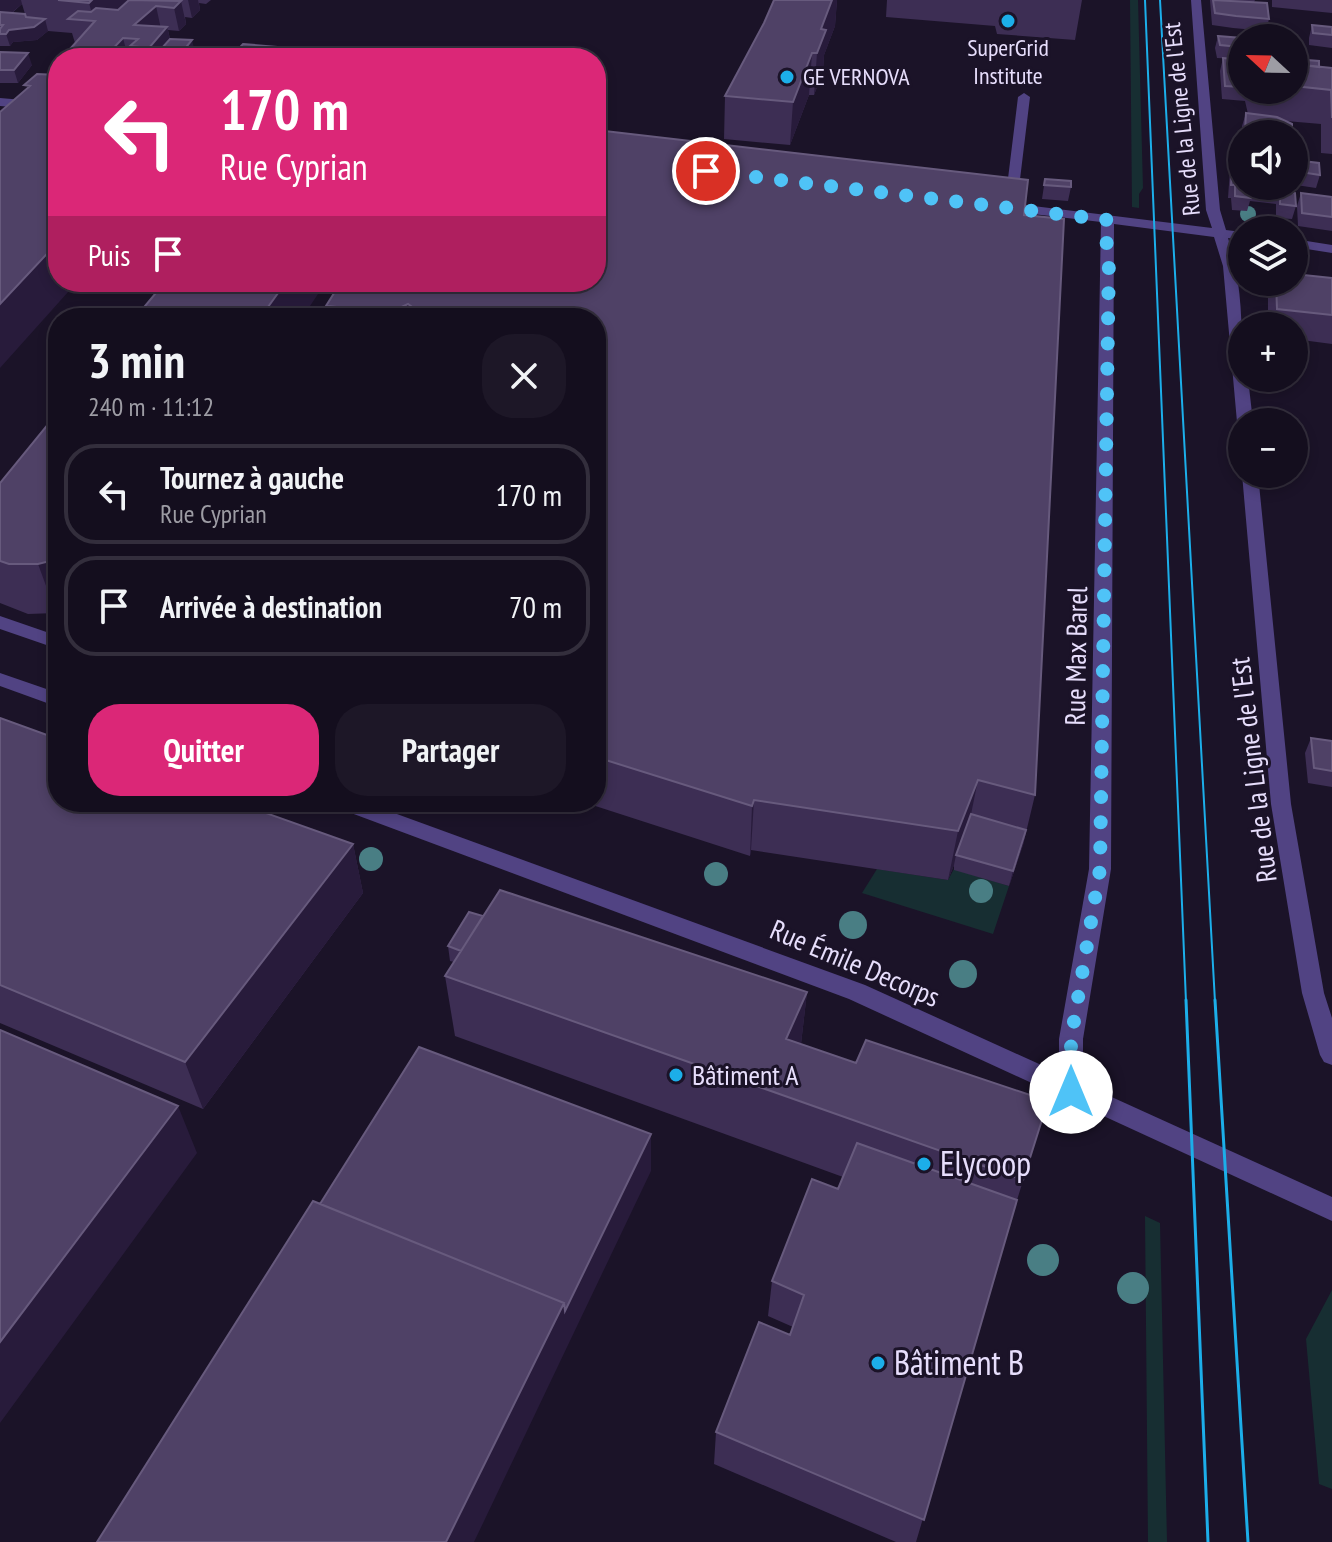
<!DOCTYPE html>
<html lang="fr">
<meta charset="utf-8">
<style>
:root{--surface:#140e1e;--page:#1d1727;--text:#f1f3f6;--muted:#9d9ca4;--line:#332e3c;--accent:#db2777}
body{margin:0;font-family:"PT Sans Narrow",sans-serif;background:var(--page);color:var(--text);height:100vh;display:flex;flex-direction:column;font-size:30px;white-space:nowrap}
*{box-sizing:border-box;margin:0}
p{font-size:26px;color:var(--muted)}
.icon{flex:none;width:44px;height:44px;fill:none;stroke:currentColor;stroke-width:2;stroke-linecap:round;stroke-linejoin:round}
.map{position:relative;flex:1;overflow:hidden}
.details{position:absolute;left:48px;top:308px;width:558px;height:504px;display:flex;flex-direction:column;background:var(--surface);border-radius:32px;box-shadow:0 4px 12px #0003,0 0 0 2px var(--line)}
.details>*{flex:none}
.banner{position:absolute;left:48px;top:48px;width:558px;height:244px;border-radius:32px;box-shadow:0 4px 12px #0003,0 0 0 2px var(--line);background:#db2777;color:#fff;overflow:hidden}
.needle{width:52px;rotate:292deg}
.tools{position:absolute;left:1228px;top:24px;display:grid;gap:16px}
.tools a{display:grid;place-items:center;width:80px;height:80px;border-radius:50%;background:var(--surface);box-shadow:0 4px 12px #0003,0 0 0 2px var(--line);font-size:40px}
.pin{position:absolute;display:grid;place-items:center;width:68px;height:68px;color:#fff;margin:-34px;border:4px solid #fff;border-radius:50%;box-shadow:0 2px 8px #0007}
.me{position:absolute;width:88px;margin:-44px;rotate:0deg;stroke-linejoin:round;filter:drop-shadow(0 0 6px #0008)}
.turn{display:flex;align-items:center;gap:28px;height:168px;padding:0 40px;font-size:36px}
.turn .icon{width:104px;height:104px;stroke-width:2.5}
.turn b{display:block;font-size:56px;line-height:68px}
.then{display:flex;align-items:center;height:76px;padding:0 40px;background:#0003;gap:16px;font-size:30px}
.round{display:grid;place-items:center;flex:none;width:84px;height:84px;border-radius:32px;background:var(--page)}
.headline{display:flex;align-items:center;justify-content:space-between;height:136px;padding:0 40px}
h1{font-size:48px;font-weight:600;line-height:60px}
.button{display:flex;gap:16px;margin-top:auto;padding:16px 40px}
.button a{flex:1;height:92px;border-radius:32px;background:var(--accent);color:#fff;font-size:32px;font-weight:600;line-height:92px;text-align:center}
.button a+a{background:var(--page);color:var(--text)}
ul{padding:0;list-style:none}
li{display:flex;align-items:center;gap:24px;height:100px;margin:0 16px 12px;padding:0 24px;border:4px solid var(--line);border-radius:32px}
li div{flex:1}
li b{display:block;font-size:30px}
li em{font-style:normal}
.map>svg:first-child{display:block}
</style>
<div class="map">
<svg width="1332" height="1542" viewBox="0 0 1332 1542">
<rect width="100%" height="100%" fill="#1b1328"/>
<!-- green -->
<path fill="#172e32" d="M1130,0H1138L1143,188L1139,194V208L1132,207Z
M877,869L948,880L954,869L1009,886L993,934L862,893Z
M1145,1216L1160,1223L1167,1542H1148Z
M1332,1290V1489L1319,1484L1306,1339Z"/>
<g fill="none" stroke-linecap="round" stroke-linejoin="round">
<!-- minor -->
<path fill="#514383" fill-rule="evenodd" d="M1191,0H1201L1220,210L1226,230L1242,232V240L1228,238C1243,285 1242,330 1242,378H1248L1253,422H1242V426L1237,422L1223,266L1214,237L1114,224L1111,869L1083,1039V1084L1332,1197V1221L849,999L335,807L332,802H364L865,985L1059,1073V1039L1089,869L1101,222L1000,210L993,206L1005,203L1018,97L1024,93L1030,97L1017,204L1212,228L1206,210Z
M0,98L58,103V111L0,106Z
M1294,239L1332,245V253L1294,247Z
M1242,474H1258L1291,804L1324,993L1332,1018V1065L1324,1062L1320,1055L1302,993L1271,804Z
M0,616L58,636V649L0,629Z
M0,673L58,693V707L0,686Z"/>
<!-- tram-far1 -->
<path stroke="#1caee9" stroke-width="2" d="M1145,0L1186,1002
M1160,0L1215,1002"/>
<!-- tram -->
<path stroke="#1caee9" stroke-width="3" d="M1186,1000L1208,1542
M1215,1000L1248,1542"/>
</g>
<!-- trees -->
<g fill="#497e84">
<circle cx="1248" cy="214" r="8"/>
<circle cx="371" cy="859" r="12"/>
<circle cx="716" cy="874" r="12"/>
<circle cx="981" cy="891" r="12"/>
<circle cx="853" cy="925" r="14"/>
<circle cx="963" cy="974" r="14"/>
<circle cx="1043" cy="1260" r="16"/>
<circle cx="1133" cy="1288" r="16"/>
</g>
<!-- wall -->
<path fill="#3d2e54" fill-rule="evenodd" d="M0,0H211L206,4L199,3L200,10L192,18L185,17L186,24L179,31L168,30L170,39L195,52L213,54L214,58H62L75,43L72,33L48,31L37,40L13,42L10,46H0ZM22,4L25,14L12,13Z
M774,0H837L835,26L824,55L823,71L814,95H809L790,145L724,139L725,96L764,23Z
M887,0H1082L1075,40L997,34L995,26L886,17Z
M1210,0H1255L1254,2L1269,19L1266,31L1233,28L1212,25Z
M1272,0H1332V13L1272,7Z
M1312,25L1332,27V48L1309,45V38Z
M1218,36L1242,38V90H1294V59L1319,66L1332,68V154L1321,153V124L1286,121L1292,134H1242V186L1285,191L1296,206L1292,219L1276,218V204L1250,201L1247,211L1232,210L1231,198H1228L1231,155L1234,142L1242,143V126L1246,113L1248,114L1245,101L1222,99L1220,71L1223,58L1237,59L1217,58L1215,48Z
M0,52L32,65L18,83H0Z
M1294,160L1320,175L1316,188L1296,185V180L1294,179Z
M1045,179L1071,187L1068,201L1042,199Z
M1301,193L1332,197V231L1298,226L1297,206Z
M1024,215L1035,795L1023,845L1009,886L954,870V865L948,880L751,850L750,856L583,802H596V318H328L326,306Z
M1332,278V344L1294,339V326H1268V298L1272,282H1294Z
M58,412L56,613L28,614L0,603V483Z
M0,718L353,844L363,893L203,1109L0,1023Z
M1311,738L1332,741V787L1308,783L1305,753Z
M483,916L807,992L801,1044L856,1063L1048,1101L1017,1200L916,1542H896L714,1464L716,1432L790,1335L793,1327L768,1316L772,1281L838,1189L843,1177L455,1036L445,976L454,962L450,961L448,946Z"/>
<!-- shaded-wall -->
<path fill="#281b3b" d="M0,0H21L22,4L0,22Z
M92,0H137L94,21L89,3Z
M188,0H198L200,10L192,18Z
M832,0H837L835,26L824,55L823,71L814,95L817,53L821,29Z
M181,1L186,24L179,31L174,8Z
M156,6L161,29L134,25Z
M45,19L48,31L37,40L13,42L10,46L6,34L9,30Z
M167,27L173,51L166,58H151L149,48Z
M123,38L128,57L118,56V58H104Z
M192,40L195,52L183,51Z
M314,50L315,58H306Z
M28,53L32,65L18,83L14,70Z
M812,53L809,95L790,145L793,102Z
M58,242V282H77L0,368V304Z
M286,282H326L302,318H260Z
M408,304L410,318H392L391,312Z
M58,559V613H56L38,564Z
M978,780L968,829L956,855L954,865L948,880L958,831Z
M754,800L751,850L750,856L752,806Z
M1026,830L1023,845L1009,886L1013,871Z
M353,844L363,893L203,1109L185,1062Z
M807,992L800,1052L786,1039Z
M178,1106L197,1153L0,1423V1342Z
M651,1134V1171L474,1542H446L564,1303Z"/>
<!-- building -->
<path fill="#4f4166" stroke="#675a7d" stroke-width="2" d="M58,0H92L89,3Z
M129,0L181,1L174,8L156,6L134,25L167,27L149,48L130,46L138,39L123,38L104,58H62L95,21L68,19L78,11L91,12L96,8L118,10Z
M774,0H832L821,29L826,30L817,53H812L793,102L725,96L764,23Z
M1213,0L1267,3L1269,19L1236,16L1215,13Z
M0,12L25,14L26,17L45,19L34,27L9,30L6,34H0V29L3,25H0Z
M1312,25L1332,27V35L1313,33Z
M1218,36L1242,38V53L1240,47L1220,45Z
M170,39L192,40L183,51L213,54L209,58H153Z
M243,44L314,50L306,58H230Z
M441,48L535,56L534,58H430Z
M126,49L131,50L133,58L118,56Z
M0,52L28,53L14,70H0Z
M1223,58L1242,60V87L1225,86Z
M1294,59L1319,61V67L1294,64Z
M1294,64L1332,68V118L1331,90L1294,86Z
M37,74L58,75V242L0,304V112L30,86L24,85Z
M1246,113L1277,117L1292,124V134H1272L1245,131Z
M596,130L1028,180L1024,215L1064,219L1035,795L978,780L958,831L754,800L752,806L596,757V318H427L408,304L391,312L326,306L341,282H596Z
M1234,142L1242,143V186H1285V191L1295,193L1296,206L1280,204V191L1249,187L1251,198L1235,196V185H1231Z
M1294,160L1319,163L1320,175L1300,172V166H1294Z
M1045,179L1071,181V187L1044,185Z
M1301,193L1332,197V217L1302,213Z
M1294,274L1332,278V315L1277,309L1276,282H1294Z
M165,282H286L260,318H135Z
M58,412V559L38,564H9L0,561V483Z
M0,718L58,739V802H235L353,844L185,1062L0,985Z
M1311,738L1332,741V771L1314,768Z
M971,814L1026,830L1013,871L956,855Z
M500,890L807,992L786,1039L856,1063L866,1040L1048,1101L1023,1180L445,976Z
M469,912L483,916L461,951L448,946Z
M0,1030L178,1106L0,1342Z
M419,1047L651,1134L565,1311L564,1303L320,1204Z
M857,1143L1017,1200L924,1520L716,1432L759,1322L790,1335L804,1295L772,1281L812,1179L838,1189Z
M313,1201L564,1303L446,1542H97Z"/>
<g fill="none" stroke-linecap="round" stroke-linejoin="round">
<!-- route -->
<path stroke="#4fc3f7" stroke-width="14" stroke-dasharray="0 25.2" d="M706,171L1108,220L1105,234L1109,256L1100,869L1071,1039V1092"/>
</g>
<!-- markers -->
<g fill="#1caee9" stroke="#1b1328" stroke-width="3">
<circle cx="1008" cy="21" r="8"/>
<circle cx="787" cy="77" r="8"/>
<circle cx="676" cy="1075" r="8"/>
<circle cx="924" cy="1164" r="8"/>
<circle cx="878" cy="1363" r="8"/>
</g>
<g text-anchor="middle" stroke-width="6" stroke-linejoin="round" paint-order="stroke">
<!-- far-poi labels -->
<g font-size="24" fill="#e7defc" stroke="#1b1328">
<text x="1008" y="56">SuperGrid<tspan x="1008" dy="28">Institute</tspan></text>
<text x="803" y="85" text-anchor="start">GE VERNOVA</text>
</g>
<!-- far-street labels -->
<g font-size="24" fill="#e7defc" stroke="#1b1328">
<text transform="translate(1182 119) rotate(-96)" y="8">Rue de la Ligne de l'Est</text>
</g>
<!-- street labels -->
<g font-size="28" fill="#e7defc" stroke="#1b1328">
<text transform="translate(1076 656) rotate(-89)" y="10">Rue Max Barel</text>
<text transform="translate(1253 770) rotate(-97)" y="10">Rue de la Ligne de l'Est</text>
<text transform="translate(855 963) rotate(23)" y="10">Rue Émile Decorps</text>
</g>
<!-- poi labels -->
<g font-size="28" fill="#e7defc" stroke="#1b1328" text-anchor="start">
<text x="692" y="1085">Bâtiment A</text>
</g>
<!-- near-poi labels -->
<g font-size="34" fill="#e7defc" stroke="#1b1328" text-anchor="start">
<text x="940" y="1176">Elycoop</text>
<text x="894" y="1375">Bâtiment B</text>
</g>
</g>
</svg>
<div class="tools">
<a><svg class="needle" viewBox="-14 -14 28 28"><path d="M0-13l5 13h-10z" fill="#e53935"/><path d="M0 13l5-13h-10z" fill="#9d9ca4"/></svg></a>
<a><svg class="icon" aria-label="sound" viewBox="0 0 24 24"><path d="M4 9h4l5-4v14l-5-4H4zM17 9q2 3 0 6"/></svg></a>
<a><svg class="icon" aria-label="layers" viewBox="0 0 24 24"><path d="M12 4l9 5-9 5-9-5zM3 14l9 5 9-5"/></svg></a>
<a>+</a>
<a>−</a>
</div>
<div class="pin" style="left:706px;top:171px;background:#d93025"><svg class="icon" aria-label="arrive" viewBox="0 0 24 24"><path d="M6 21V4h12l-3 4 3 4H6"/></svg></div>
<svg class="me" style="left:1071px;top:1092px" viewBox="-20 -20 40 40"><circle r="19" fill="#fff"/><path d="M0-13L10 11 0 6-10 11z" fill="#4fc3f7"/></svg>
<div class="banner">
<div class="turn"><svg class="icon" aria-label="left" viewBox="0 0 24 24"><path d="M17 20v-9H6M10 6l-5 5 5 5"/></svg><div><b>170 m</b>Rue Cyprian</div></div>
<div class="then">Puis<svg class="icon" aria-label="arrive" viewBox="0 0 24 24"><path d="M6 21V4h12l-3 4 3 4H6"/></svg></div>
</div>
<section class="details">
<div class="headline"><div><h1>3 min</h1><p>240 m · 11:12</p></div><a class="round"><svg class="icon" aria-label="close" viewBox="0 0 24 24"><path d="M6 6l12 12M18 6L6 18"/></svg></a></div>
<ul>
<li><svg class="icon" aria-label="left" viewBox="0 0 24 24"><path d="M17 20v-9H6M10 6l-5 5 5 5"/></svg><div><b>Tournez à gauche</b><p>Rue Cyprian</p></div><em>170 m</em></li>
<li><svg class="icon" aria-label="arrive" viewBox="0 0 24 24"><path d="M6 21V4h12l-3 4 3 4H6"/></svg><div><b>Arrivée à destination</b></div><em>70 m</em></li>
</ul>
<div class="button"><a>Quitter</a><a>Partager</a></div>
</section>
</div>
